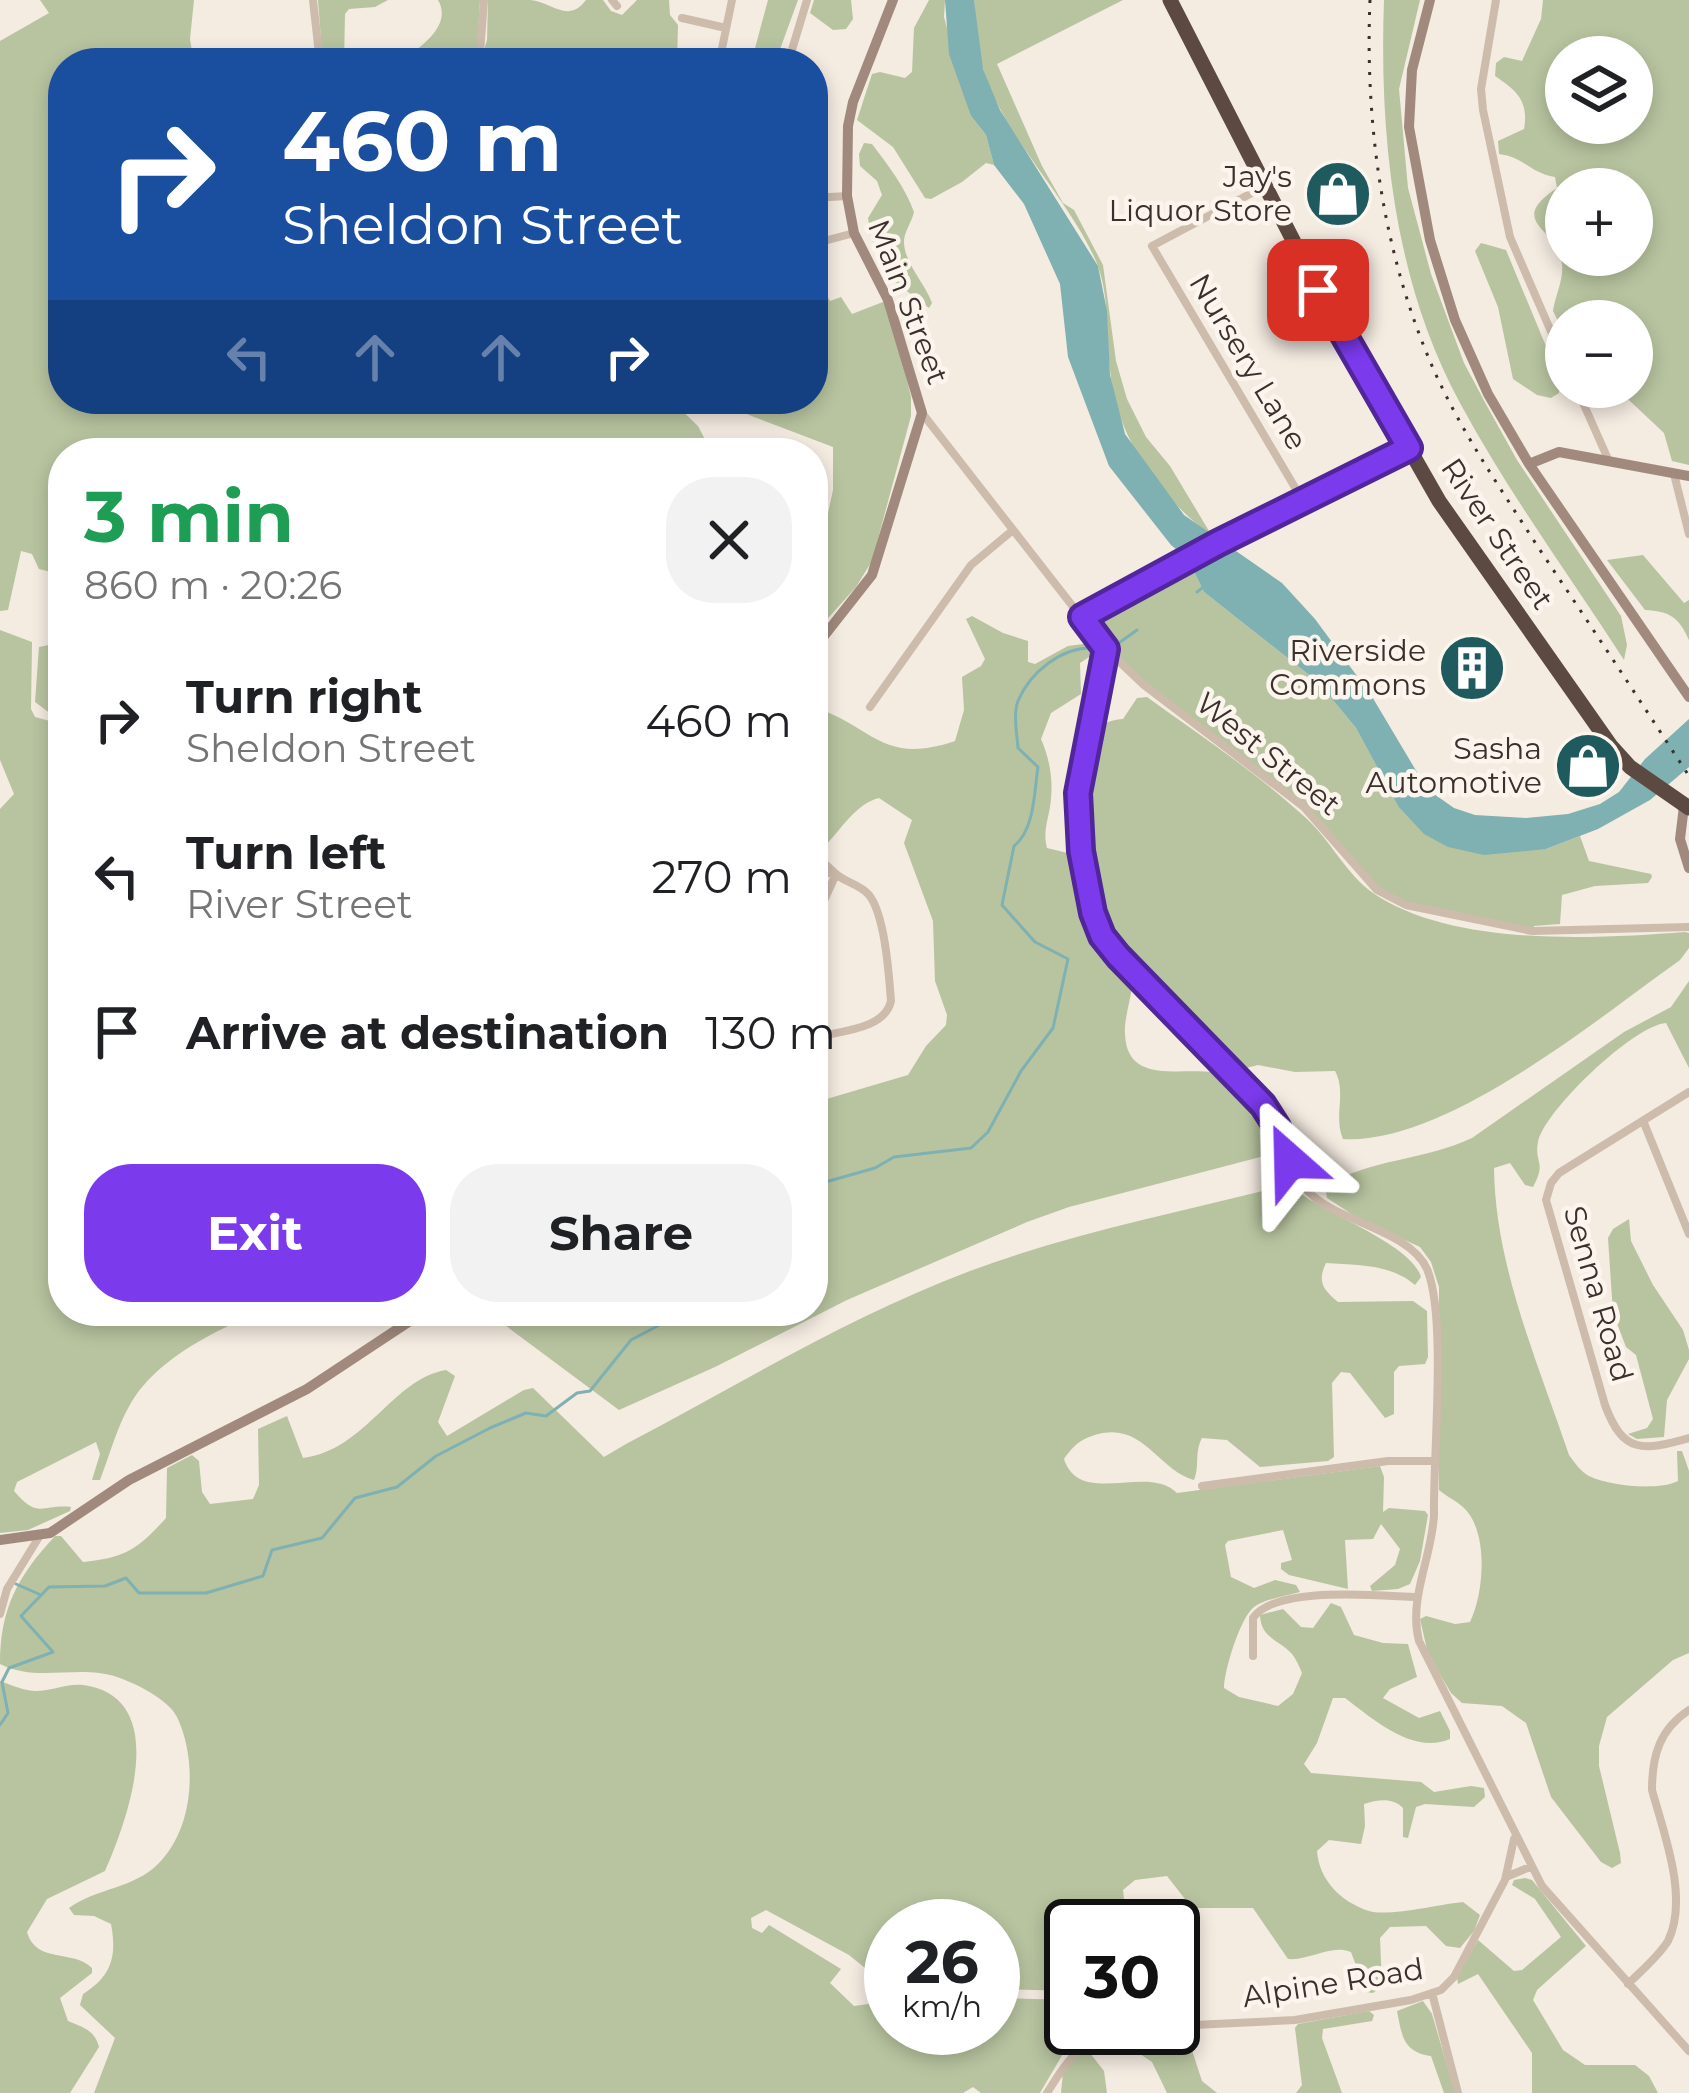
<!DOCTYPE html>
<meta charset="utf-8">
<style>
:root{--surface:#fff;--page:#f2f2f2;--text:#202124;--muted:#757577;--accent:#7c3aed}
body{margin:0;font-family:Montserrat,sans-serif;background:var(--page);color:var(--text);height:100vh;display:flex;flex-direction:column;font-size:45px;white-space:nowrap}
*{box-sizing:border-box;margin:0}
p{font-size:39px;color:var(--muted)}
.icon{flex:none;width:66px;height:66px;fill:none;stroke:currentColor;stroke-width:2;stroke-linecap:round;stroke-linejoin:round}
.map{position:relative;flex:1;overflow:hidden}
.sheet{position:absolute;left:48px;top:438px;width:780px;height:888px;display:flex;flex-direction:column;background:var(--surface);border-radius:48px;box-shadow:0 6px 18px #0003}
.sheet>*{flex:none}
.top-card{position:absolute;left:48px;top:48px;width:780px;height:366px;border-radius:48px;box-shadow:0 6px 18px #0003;background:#1a4fa0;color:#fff;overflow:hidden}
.buttons{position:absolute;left:1545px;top:36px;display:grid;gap:24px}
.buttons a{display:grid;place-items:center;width:108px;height:108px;border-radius:50%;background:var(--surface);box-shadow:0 6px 18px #0003;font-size:60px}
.speed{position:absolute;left:864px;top:1899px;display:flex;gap:24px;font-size:60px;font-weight:700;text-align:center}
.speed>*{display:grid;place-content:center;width:156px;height:156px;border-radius:50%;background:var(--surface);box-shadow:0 6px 18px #0003;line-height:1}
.speed small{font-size:30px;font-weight:400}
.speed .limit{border:6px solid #111;border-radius:18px;background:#fff;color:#111}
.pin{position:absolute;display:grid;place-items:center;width:102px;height:102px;color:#fff;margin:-51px;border-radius:24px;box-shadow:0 6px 18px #0006}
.me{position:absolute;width:132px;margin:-66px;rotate:335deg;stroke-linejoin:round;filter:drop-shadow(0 0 9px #0008)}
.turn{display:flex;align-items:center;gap:42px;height:252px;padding:0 36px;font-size:54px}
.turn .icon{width:156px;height:156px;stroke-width:2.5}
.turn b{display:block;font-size:84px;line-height:102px}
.lanes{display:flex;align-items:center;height:114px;padding:0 36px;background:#0003;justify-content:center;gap:60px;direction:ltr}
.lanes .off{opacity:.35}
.round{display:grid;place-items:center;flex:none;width:126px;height:126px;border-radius:48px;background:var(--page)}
.head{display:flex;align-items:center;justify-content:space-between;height:204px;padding:0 36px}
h1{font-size:72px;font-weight:700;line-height:90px;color:#1e9e55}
.cta{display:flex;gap:24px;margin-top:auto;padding:24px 36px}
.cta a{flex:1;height:138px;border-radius:48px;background:var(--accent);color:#fff;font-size:48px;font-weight:700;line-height:138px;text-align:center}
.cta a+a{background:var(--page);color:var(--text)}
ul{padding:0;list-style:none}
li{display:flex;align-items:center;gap:36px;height:156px;padding:0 36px}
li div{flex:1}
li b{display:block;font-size:45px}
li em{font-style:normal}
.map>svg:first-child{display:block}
</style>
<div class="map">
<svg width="1689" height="2093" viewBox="0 0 1689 2093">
<rect width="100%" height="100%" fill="#f4ebe1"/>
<!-- green -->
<path fill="#b8c4a0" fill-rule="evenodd" d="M40,0H194L190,39L194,63H63V399H670L698,426L712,453H63V575L39,569L32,554L21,551L8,610L0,611V41L49,13Z
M318,0H388L375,7L349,9L345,14L344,63H333L322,52Z
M438,0H480L477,49L465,57L409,63L406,58C424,44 452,24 438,0Z
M488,0C502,0 516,0 530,0C552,2 568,24 586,0H603L611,11L622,15L637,0H669L670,15L678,25L677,63H480L487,40Z
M768,0H798L775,63H751Z
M814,0H851L853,19L846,29L833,30L810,13Z
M929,0H945L944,17L971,116L986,135L994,165L986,163L962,182L931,199L925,198L893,147L857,120L872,74L880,72L905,78L912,72L914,28Z
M974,0H1123L997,64L1042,166L1063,203L1074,210L1103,265L1116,361L1127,399L1146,437L1170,466L1212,536C1159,497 1116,437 1110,370C1106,334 1110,295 1096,261C1066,194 1008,143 984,72C976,50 976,24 974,0Z
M1384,0H1420L1399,89L1408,188L1431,274L1464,363L1487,406L1517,460L1621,616L1627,645L1624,660C1569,575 1508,492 1460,403C1394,282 1379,136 1384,0Z
M1543,0H1689V465L1672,461L1664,433L1615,387H1632V321H1566V337L1553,311C1555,296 1564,279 1562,264C1558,227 1505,223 1557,188L1555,177C1530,173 1524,157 1499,154L1498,141L1524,129C1529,101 1517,91 1495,76L1496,63L1504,57L1522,61L1541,19ZM1566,57H1632V123H1566ZM1566,189H1632V255H1566Z
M864,143L872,144C888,165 905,187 914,212C912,221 905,231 904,240C903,262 925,283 932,303L929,308L891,279L871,238L868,218L882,195L877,181L860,166L859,154Z
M1481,243L1506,250L1560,380L1559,393L1551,398L1537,395L1513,379L1498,307L1475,251Z
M825,293L830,301L841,297L852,314L888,300L911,397V416L872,561L856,587L813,635V543L825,528L833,490V447L749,415L723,399H813V297Z
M1643,555L1684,603L1689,600V640C1679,617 1669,611 1645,610L1607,560Z
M1188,559L1204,592L1318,682L1356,728L1398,806L1546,849L1580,836L1589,861L1651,874L1652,877L1648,883L1595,886L1562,895L1560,924L1534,926L1532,931L1406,905L1377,890L1304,807L1143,685L1081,617Z
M972,616L1003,633L1028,641V662L1035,664L1068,646L1091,643L1095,653L1080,663L1081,694L1051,713L1041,739C1049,757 1053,778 1051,798C1050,817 1042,829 1047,848L1076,855L1092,919L1105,949L1132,987C1130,1002 1124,1020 1125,1034C1127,1093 1199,1060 1227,1077C1251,1093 1265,1121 1275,1147L1268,1155L1069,1207L1027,1222L847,1300L715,1367L619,1410L486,1311H813V1103L908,1075L926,1046L946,1025L947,1015L935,981L933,921L904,843L912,820L879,798C855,804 841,830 823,848H813V707C874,726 881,766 955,741L964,710L962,677L981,666L985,659L966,619Z
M0,630L32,642L31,709L35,717L50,721L51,714L35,702L39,647L63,642V1311H262C221,1328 173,1351 143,1386C121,1411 112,1449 100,1480H92L100,1454L96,1442L17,1482L14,1491C39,1520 41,1504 71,1507L70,1511L28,1530L0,1533V809L14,794L0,760Z
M1147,697C1201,736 1257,773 1306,818C1331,841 1346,874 1373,893C1452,947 1594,939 1685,932L1689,933V948L1680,960C1597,1019 1446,1145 1343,1139C1333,1116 1347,1093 1335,1071L1295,1072L1258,1065L1242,1069C1203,1033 1143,988 1113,946C1081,900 1078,817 1090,764C1096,737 1093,721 1123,719L1137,698Z
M1689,981V1068L1666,1023C1634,1025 1544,1111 1538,1142C1534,1164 1547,1161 1533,1187L1525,1185L1510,1163L1494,1168C1495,1266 1538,1363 1569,1455C1575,1463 1580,1471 1589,1476C1609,1486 1658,1491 1678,1481L1677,1451H1682L1689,1471V1653L1673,1660L1607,1717L1599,1746V1766L1620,1853L1621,1863L1612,1868L1601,1862L1551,1797L1526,1723L1502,1706L1462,1703L1451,1693L1428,1654L1420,1619L1426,1616L1455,1624L1470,1622C1484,1594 1489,1532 1464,1508C1457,1501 1447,1497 1439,1490V1287L1431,1262L1420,1247L1359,1219L1327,1198L1325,1186C1370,1159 1426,1160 1472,1138L1624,1032L1671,1007Z
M1279,1187L1293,1188C1322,1213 1411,1243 1421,1277L1415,1285C1391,1264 1357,1265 1326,1263C1317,1282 1323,1289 1338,1302L1413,1301L1427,1311L1428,1357L1425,1364L1399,1366L1394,1372V1414L1385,1418L1350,1373L1341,1372L1332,1383L1334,1457L1328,1461L1260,1467L1227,1440L1202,1438C1194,1453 1200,1466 1194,1480C1159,1470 1145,1426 1103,1433C1084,1437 1075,1443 1064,1459C1080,1508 1148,1463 1177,1493L1380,1466L1384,1477L1383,1512L1389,1508L1425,1511L1428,1515L1420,1561L1410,1584L1398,1589L1372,1591L1370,1586L1395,1565L1400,1549L1381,1524L1373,1539L1345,1540L1348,1589L1289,1575L1281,1569V1563L1292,1560L1283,1530L1228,1541L1225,1545L1231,1577L1254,1588L1275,1580L1296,1585L1300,1592C1286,1596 1265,1599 1254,1607C1240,1618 1224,1671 1224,1688L1239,1697L1278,1706L1293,1694L1302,1673C1299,1666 1296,1659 1292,1654C1279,1639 1261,1639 1260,1615L1283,1609L1301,1627L1313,1628L1331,1603L1341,1607L1354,1635L1383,1643L1408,1644L1417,1677L1390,1689L1383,1698L1419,1718L1440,1711L1450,1731V1739C1413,1755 1373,1719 1345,1698H1333L1317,1743L1304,1764L1311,1773L1421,1782L1434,1792L1471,1786L1484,1788L1485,1797L1474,1807L1425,1804L1416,1807L1408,1838L1403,1837V1808C1392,1797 1378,1800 1364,1804L1365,1826L1361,1844L1329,1840L1317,1851C1319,1880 1341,1902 1369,1911C1388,1917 1441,1904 1463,1902L1480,1915L1474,1931L1460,1948L1446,1946L1426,1926L1390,1927L1380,1938L1382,1986L1373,1993L1366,1992L1351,1952C1330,1944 1310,1961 1288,1959L1253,1908H1192L1167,1876L1135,1880L1123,1890L1127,1926H1071V1991L993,1989V1926H891V1983L881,1981L849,1955L766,1910L751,1918L752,1928L762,1933L769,1925L841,1969L830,1983L854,2006L882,2002L891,2006V2028H993V1998L1071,2000V2028H1078L1040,2093H981L973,2087L963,2093H94L115,2038L80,2005L83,1994C112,1976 117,1956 111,1924L94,1916L74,1915L69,1908C96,1888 133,1889 158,1864C194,1829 198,1761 177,1717C168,1699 135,1683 117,1677C78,1664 37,1683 0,1664C0,1608 18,1576 55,1536H61L83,1562C125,1558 138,1549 166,1518L167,1468L192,1455L199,1461L202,1492L210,1504L253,1499L259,1485L258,1429L287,1416L303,1458C366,1450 392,1379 446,1370L455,1376L438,1422L447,1436L524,1390L533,1388L604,1457L626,1444C738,1385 850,1316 970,1271C1069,1234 1176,1213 1279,1187Z
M1629,1219L1631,1241L1653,1285L1683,1330L1689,1350V1359L1667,1400L1664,1437L1637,1439L1628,1434L1647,1428L1653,1419L1636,1355L1626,1347L1613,1313L1608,1238L1613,1229Z
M0,1681C11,1685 25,1691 36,1691C52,1691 67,1683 83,1685C172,1697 128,1819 105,1871L47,1899L27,1932C36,1964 73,1949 92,1968V1973L60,1998L68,2021C82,2027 95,2030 99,2047L70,2093H0Z
M1525,1878L1532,1880L1586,1946L1537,1990L1533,2000L1563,2050L1585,2065H1635L1649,2076L1658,2093H1532V2053L1478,1974L1458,1984L1457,1977L1478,1940L1514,1971L1522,1970L1561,1937L1535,1899L1512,1885L1514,1880Z
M1423,2001L1432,2014L1455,2093H1444L1431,2056C1403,2052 1402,2036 1397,2011Z
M1369,2011L1374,2015L1372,2021L1323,2029L1322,2038L1342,2093H1296L1302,2085L1295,2028L1298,2024Z
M1186,2032L1202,2081L1217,2093H1167L1152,2062L1140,2054L1138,2039L1144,2035Z
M1080,2053H1090L1104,2071L1107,2093H1061L1063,2073Z"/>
<!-- water -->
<path fill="#7fb0b2" d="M945,0H974L983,69L1000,110L1098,266L1107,311L1110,375L1125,434L1184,515L1282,583L1315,619L1371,695L1427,789L1454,808L1475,815L1526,818L1568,814L1600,804L1619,792L1645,759L1689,719V767L1650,800L1598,829L1546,849L1484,855L1448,847L1424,834L1398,806L1356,728L1318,682L1204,592L1188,559L1171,545L1109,466L1068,357L1060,284L1024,204L994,165L986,135L971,116L949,54Z"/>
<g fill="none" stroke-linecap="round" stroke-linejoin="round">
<!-- stream -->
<path stroke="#7fb0b2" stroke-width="3" d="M1197,592L1202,588
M1116,645L1137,630
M813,1193L822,1183L875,1168L894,1157L971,1148L988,1132L1021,1071L1053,1028L1068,959L1035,942L1002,905L1014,846C1035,829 1034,792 1038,767L1018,748C1017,734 1013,714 1018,701C1030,672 1062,647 1092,648
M16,1584L41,1595
M0,1725L8,1713L2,1682L9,1668L53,1652L21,1616L49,1587L105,1586L126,1578L139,1593H206L263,1576L272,1550L322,1538L355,1498L397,1487L436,1456L490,1428L526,1413L546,1416L577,1393L590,1391L631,1340L686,1311"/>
<!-- street -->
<path stroke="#cdbbac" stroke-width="8" d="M313,0L320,63
M612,0L617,6
M1496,0L1481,89L1483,110L1510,237L1566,366
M682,18L726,28
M465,63L480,53L484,0
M719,63L732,0
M788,63L807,0
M1263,187L1152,246L1303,501
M813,198L847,196
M813,244L854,233
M1576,387L1608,459
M922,413L1106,649L1144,685L1304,807L1377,890L1406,905L1532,931L1689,927
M1674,474L1689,534
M1081,617L1408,449
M1106,649C1090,736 1056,851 1102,935C1112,954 1129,969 1143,984C1179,1023 1216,1058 1253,1094C1282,1123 1283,1169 1313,1196C1342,1222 1411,1232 1427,1269C1447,1317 1433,1455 1434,1515C1432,1557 1408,1599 1419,1641L1542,1886L1689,2051
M870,707L971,565L1013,530
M813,856C825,862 827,866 836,874C846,883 860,884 869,895C885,915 889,975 891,1001C885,1030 838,1031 813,1038
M813,870L834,874
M813,925L836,874
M1689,1092L1559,1173L1551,1183L1546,1200L1605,1405C1623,1454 1643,1451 1689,1438
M1644,1123L1689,1234
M1202,1486L1388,1461H1434
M0,1614L7,1589L39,1537
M1253,1656V1618C1275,1585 1380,1596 1417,1597
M1506,1877L1530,1867
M1628,1984C1642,1970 1658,1957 1668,1941C1689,1898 1664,1834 1652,1790C1652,1755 1660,1729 1689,1710
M1432,1993L1458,2093
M1173,2026L1295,2020L1411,2000L1441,1990L1454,1977L1505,1880L1514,1839
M1047,2093C1073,2051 1087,2033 1139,2028"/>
<!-- secondary -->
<path stroke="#a18a7d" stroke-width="10" d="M1430,0L1412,70L1409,127L1430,240L1455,320L1488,394L1529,464L1689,697
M1529,464L1559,452L1689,476
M813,650L872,575L922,413L888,300L854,233L847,196L848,126L853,102L893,0
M1684,806L1680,839L1689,868
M0,1540L50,1533L129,1480L307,1389L425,1311"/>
<!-- highway -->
<path stroke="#5c4a42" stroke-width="15" d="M1170,0L1318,289L1439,501L1611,746L1630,767L1689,808"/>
<!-- rail -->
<path stroke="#3b302b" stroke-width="3" stroke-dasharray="3 9" stroke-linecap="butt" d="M1370,0C1365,117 1381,240 1425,349C1453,420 1497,483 1538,547C1589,623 1639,699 1689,776"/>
</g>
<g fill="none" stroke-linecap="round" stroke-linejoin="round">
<!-- route casing -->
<g stroke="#51269a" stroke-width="30">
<path id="route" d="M1290,1161L1277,1127L1263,1105L1118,956L1102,936L1093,913L1081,851L1078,793L1106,649L1082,617L1218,543L1409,448L1318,290"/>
</g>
<!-- route -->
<use href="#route" stroke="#7c3aed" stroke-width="21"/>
</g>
<!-- icons -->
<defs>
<g id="shop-disc" transform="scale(3.45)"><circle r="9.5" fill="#1f5a5e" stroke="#fbf5ee"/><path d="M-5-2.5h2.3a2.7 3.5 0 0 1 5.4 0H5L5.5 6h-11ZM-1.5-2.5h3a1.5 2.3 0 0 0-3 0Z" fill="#fff"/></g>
<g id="building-disc" transform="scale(3.45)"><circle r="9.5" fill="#1f5a5e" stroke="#fbf5ee"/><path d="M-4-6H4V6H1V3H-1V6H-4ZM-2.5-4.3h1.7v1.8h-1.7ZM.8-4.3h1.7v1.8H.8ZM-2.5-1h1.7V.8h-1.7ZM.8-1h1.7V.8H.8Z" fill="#fff"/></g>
</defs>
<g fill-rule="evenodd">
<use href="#shop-disc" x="1338" y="194"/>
<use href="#building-disc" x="1472" y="668"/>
<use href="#shop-disc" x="1588" y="766"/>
</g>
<g text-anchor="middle" stroke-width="9" stroke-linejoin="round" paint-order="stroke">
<!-- poi labels -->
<g font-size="30" fill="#3b302b" stroke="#fbf5ee" text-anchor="end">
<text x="1292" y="187">Jay's<tspan x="1292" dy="34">Liquor Store</tspan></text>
<text x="1426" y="661">Riverside<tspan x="1426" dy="34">Commons</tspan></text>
<text x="1542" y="759">Sasha<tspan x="1542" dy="34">Automotive</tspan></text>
</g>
<!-- street labels -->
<g font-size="30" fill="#3b302b" stroke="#fbf5ee">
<text transform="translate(908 302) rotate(69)" y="10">Main Street</text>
<text transform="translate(1248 362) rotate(59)" y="10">Nursery Lane</text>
<text transform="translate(1497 534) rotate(56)" y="10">River Street</text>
<text transform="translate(1268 754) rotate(39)" y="10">West Street</text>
<text transform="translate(1598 1294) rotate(74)" y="10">Senna Road</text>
<text transform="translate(1333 1983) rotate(-9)" y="10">Alpine Road</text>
</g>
</g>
</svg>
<div class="buttons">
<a><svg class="icon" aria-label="layers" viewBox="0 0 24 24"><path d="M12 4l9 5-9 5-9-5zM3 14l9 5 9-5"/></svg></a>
<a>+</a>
<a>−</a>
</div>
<div class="speed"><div>26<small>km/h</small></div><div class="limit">30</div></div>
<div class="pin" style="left:1318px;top:290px;background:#d93025"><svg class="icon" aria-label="arrive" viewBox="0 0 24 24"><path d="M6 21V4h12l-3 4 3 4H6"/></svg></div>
<svg class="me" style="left:1290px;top:1161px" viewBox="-20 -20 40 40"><path d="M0-17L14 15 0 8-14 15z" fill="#7c3aed" stroke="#fff" stroke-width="4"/></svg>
<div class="top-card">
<div class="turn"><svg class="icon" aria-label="right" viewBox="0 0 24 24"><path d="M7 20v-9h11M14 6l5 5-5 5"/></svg><div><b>460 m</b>Sheldon Street</div></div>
<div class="lanes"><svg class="icon off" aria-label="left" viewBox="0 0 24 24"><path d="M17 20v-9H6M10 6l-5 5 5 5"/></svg><svg class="icon off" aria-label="ahead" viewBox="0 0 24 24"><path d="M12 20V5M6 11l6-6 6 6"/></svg><svg class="icon off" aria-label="ahead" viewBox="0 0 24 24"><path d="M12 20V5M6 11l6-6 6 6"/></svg><svg class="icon" aria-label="right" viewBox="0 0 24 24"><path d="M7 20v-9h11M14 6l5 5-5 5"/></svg></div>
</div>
<section class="sheet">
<div class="head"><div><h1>3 min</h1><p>860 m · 20:26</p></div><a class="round"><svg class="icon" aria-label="close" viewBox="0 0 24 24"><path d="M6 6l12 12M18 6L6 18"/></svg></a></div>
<ul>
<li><svg class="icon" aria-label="right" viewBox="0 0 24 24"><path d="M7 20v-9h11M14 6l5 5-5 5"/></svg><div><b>Turn right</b><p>Sheldon Street</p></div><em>460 m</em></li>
<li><svg class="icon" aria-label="left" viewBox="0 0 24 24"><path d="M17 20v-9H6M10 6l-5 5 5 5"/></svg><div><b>Turn left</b><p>River Street</p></div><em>270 m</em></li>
<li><svg class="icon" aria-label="arrive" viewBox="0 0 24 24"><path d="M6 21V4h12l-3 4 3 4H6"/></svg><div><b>Arrive at destination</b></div><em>130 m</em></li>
</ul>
<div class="cta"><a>Exit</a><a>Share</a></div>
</section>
</div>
